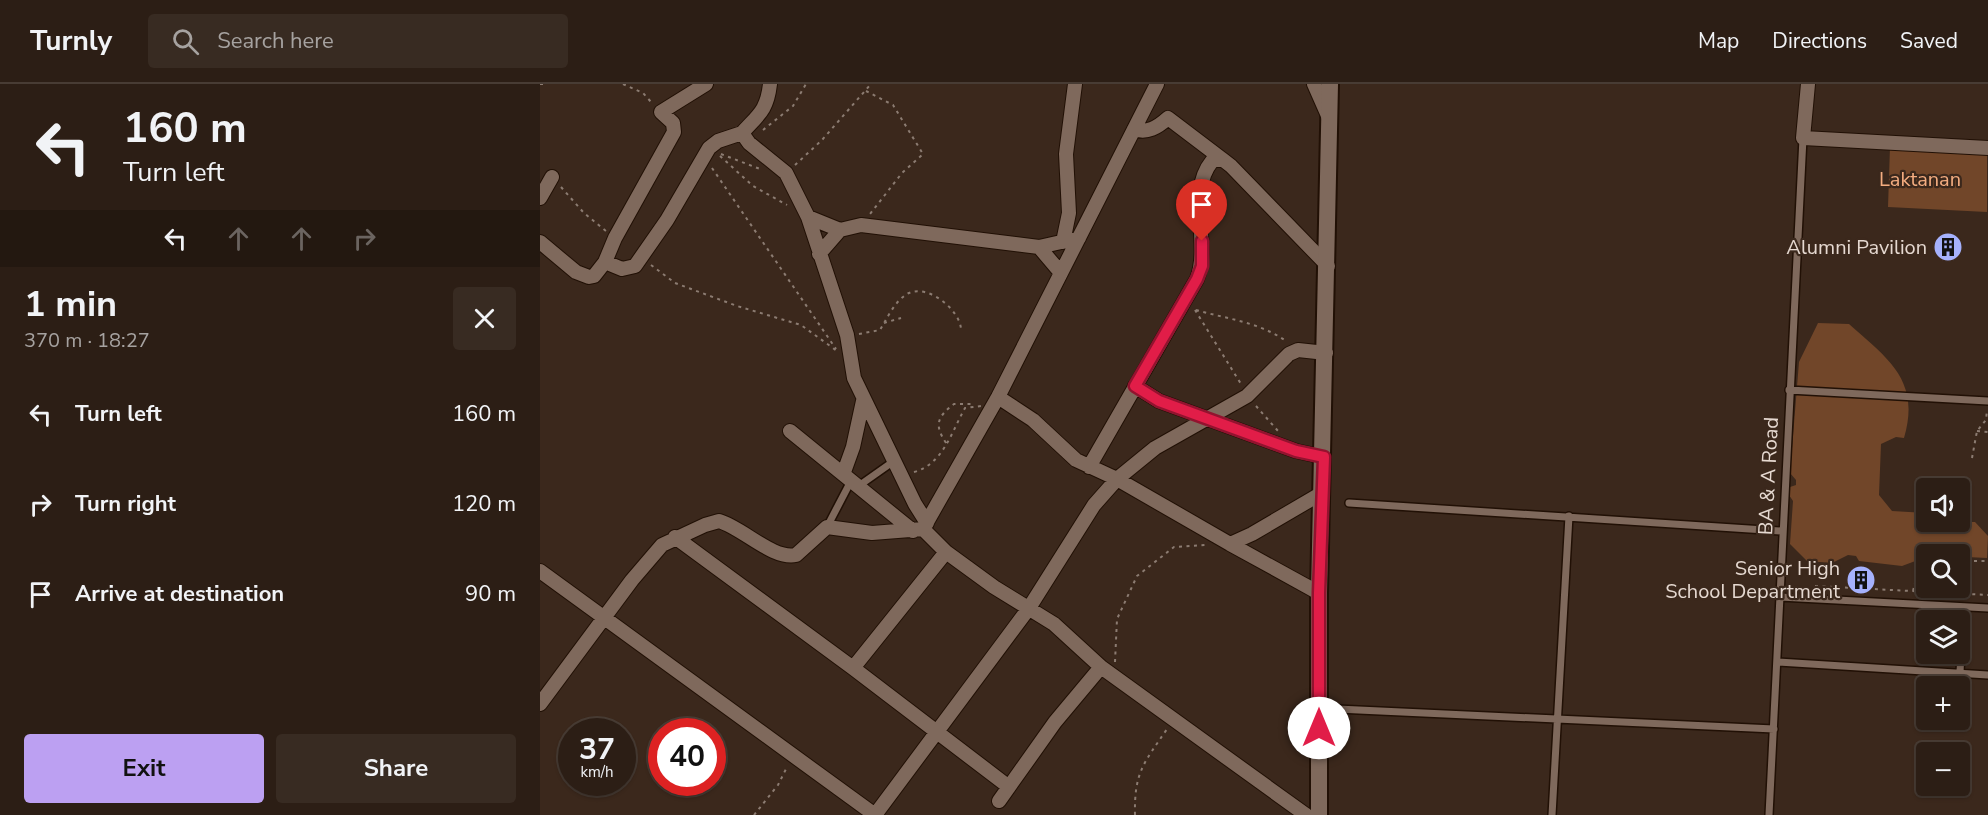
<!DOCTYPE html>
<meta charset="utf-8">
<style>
:root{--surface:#2c1e15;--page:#382b22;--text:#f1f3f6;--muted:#a6a2a0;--line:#483c34;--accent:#bca0f2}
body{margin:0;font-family:"Nunito Sans",sans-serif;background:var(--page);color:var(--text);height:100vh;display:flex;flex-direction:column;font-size:22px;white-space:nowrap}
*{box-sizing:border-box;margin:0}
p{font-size:20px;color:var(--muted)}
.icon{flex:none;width:33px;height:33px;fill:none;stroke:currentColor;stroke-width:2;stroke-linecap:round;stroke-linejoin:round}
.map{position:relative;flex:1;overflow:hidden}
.panel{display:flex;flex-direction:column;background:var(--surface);width:540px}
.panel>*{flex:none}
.top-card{background:#2c1e15;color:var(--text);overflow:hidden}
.buttons{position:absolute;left:1376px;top:394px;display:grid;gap:12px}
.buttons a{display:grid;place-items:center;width:54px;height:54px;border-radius:6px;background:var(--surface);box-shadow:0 2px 4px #0004,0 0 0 2px var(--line);font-size:30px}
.speed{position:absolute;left:18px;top:634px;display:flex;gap:12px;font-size:30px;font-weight:700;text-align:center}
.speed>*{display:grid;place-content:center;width:78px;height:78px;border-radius:50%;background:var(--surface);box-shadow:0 2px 4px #0004,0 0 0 2px var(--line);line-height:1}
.speed small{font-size:15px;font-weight:400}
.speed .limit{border:9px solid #d22;background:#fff;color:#111}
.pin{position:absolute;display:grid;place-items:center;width:51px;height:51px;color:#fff;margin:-62px -26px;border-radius:50% 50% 50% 0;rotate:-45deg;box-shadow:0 0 6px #0007}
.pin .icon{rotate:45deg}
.me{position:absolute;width:66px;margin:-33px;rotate:0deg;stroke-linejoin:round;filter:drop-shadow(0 0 4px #0008)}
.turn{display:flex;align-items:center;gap:21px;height:126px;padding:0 24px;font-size:27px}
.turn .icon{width:78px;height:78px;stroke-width:2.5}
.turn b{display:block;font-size:42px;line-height:51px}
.lanes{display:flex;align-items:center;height:57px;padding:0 24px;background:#0003;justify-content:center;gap:30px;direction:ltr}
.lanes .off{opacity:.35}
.round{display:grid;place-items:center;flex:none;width:63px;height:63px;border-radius:6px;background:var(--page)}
.headline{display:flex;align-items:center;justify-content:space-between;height:102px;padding:0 24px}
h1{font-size:36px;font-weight:700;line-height:45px}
.action{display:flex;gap:12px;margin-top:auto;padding:12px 24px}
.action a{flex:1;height:69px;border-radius:6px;background:var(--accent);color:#111;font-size:24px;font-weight:700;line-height:69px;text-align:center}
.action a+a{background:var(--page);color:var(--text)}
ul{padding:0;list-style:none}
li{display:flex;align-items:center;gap:18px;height:90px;padding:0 24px}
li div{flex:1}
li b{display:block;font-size:22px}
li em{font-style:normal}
header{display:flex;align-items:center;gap:36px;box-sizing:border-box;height:84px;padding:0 30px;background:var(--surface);border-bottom:2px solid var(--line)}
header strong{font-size:28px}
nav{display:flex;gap:33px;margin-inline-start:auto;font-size:21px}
.search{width:420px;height:54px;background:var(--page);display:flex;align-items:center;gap:15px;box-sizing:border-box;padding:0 21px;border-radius:6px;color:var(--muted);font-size:22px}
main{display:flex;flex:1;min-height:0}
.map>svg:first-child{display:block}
</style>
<header>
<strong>Turnly</strong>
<div class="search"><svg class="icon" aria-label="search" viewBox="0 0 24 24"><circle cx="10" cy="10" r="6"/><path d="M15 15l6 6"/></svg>Search here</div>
<nav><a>Map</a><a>Directions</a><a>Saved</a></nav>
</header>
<main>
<section class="panel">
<div class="top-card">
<div class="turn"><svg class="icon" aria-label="left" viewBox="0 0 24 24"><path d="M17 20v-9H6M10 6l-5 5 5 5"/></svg><div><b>160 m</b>Turn left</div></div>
<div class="lanes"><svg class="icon" aria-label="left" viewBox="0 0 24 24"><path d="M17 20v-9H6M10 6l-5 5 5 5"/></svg><svg class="icon off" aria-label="ahead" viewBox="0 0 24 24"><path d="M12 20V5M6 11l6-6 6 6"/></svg><svg class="icon off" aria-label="ahead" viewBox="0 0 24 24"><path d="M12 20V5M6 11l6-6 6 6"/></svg><svg class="icon off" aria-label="right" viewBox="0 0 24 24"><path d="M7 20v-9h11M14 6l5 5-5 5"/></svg></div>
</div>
<div class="headline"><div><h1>1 min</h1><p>370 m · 18:27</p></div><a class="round"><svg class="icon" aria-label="close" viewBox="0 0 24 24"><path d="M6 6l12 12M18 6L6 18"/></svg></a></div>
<ul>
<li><svg class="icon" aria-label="left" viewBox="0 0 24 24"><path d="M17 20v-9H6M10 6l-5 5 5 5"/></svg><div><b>Turn left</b></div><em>160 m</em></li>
<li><svg class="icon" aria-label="right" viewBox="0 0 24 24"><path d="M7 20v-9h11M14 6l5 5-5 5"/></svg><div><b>Turn right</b></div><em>120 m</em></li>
<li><svg class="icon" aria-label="arrive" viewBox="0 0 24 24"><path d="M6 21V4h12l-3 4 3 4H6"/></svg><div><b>Arrive at destination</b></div><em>90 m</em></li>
</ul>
<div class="action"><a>Exit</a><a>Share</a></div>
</section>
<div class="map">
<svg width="1448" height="731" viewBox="0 0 1448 731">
<rect width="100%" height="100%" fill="#3b281c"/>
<!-- green -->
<path fill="#714629" d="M1350,63L1447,69V128L1348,123Z
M1278,239L1309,240C1348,275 1381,296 1364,354L1356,353L1341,360L1339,411L1352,427L1386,429V438H1435L1448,452L1447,474L1386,471V473L1362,482L1319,477L1316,472L1308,471L1292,479L1267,477L1250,460L1253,417L1249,411L1250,403L1256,401V396L1250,389L1259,278Z"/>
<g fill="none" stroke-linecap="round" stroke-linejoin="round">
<!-- service casing -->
<g stroke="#211005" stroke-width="10">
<path id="service" d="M1249,306L1448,317
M320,401L354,377
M809,419L1241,447
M287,443L312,395
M1240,513L1448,524
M1238,578L1448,591
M1420,589L1423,523
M797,625L1234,645
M1012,731L1029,432
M1229,731L1263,54"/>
</g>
<!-- minor casing -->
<g stroke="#211005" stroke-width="16">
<path id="minor" d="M230,0C227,27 218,31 202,49L209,59L246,89L268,133L300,146L321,141L499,163L539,154
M774,0L789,34
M1268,0L1263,54L1448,64
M594,45C607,50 618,43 628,34L682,75
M0,114L12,93
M268,133L307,251L314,294L375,420L387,439
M0,158L36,188L49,193L54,192L65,178L75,154L134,48L133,39L121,28L166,0
M523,158L529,129L526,70L535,0
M499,163L521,189
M279,170L300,146
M65,178L82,185L95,182L127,136L169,64L178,57L202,49
M595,302L619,317L756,367L784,373
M458,313L493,336L536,376L577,395L690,460L712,450L782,409
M250,347L373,447
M549,383L657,195C671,158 646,109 672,77L682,75L691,82L788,182
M304,388L313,363L323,317
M383,445L406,468L454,503L514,540L561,583L766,731
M135,453L313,584L469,703
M690,460L779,509
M0,487L335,731
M313,584L406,468
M0,620L92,496L122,461L165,441L179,437C203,444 233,476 256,471L287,443L332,449L383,445L458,313L617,0
M459,717L515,638L561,583
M335,731L489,524L554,421L577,395L615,364L707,312L749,270L758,266L786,269"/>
</g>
<!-- tertiary casing -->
<g stroke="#211005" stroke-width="20">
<path id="tertiary" d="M779,731V509L790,0"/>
</g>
<!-- path -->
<path stroke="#8c7c72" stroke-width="2" stroke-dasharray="3 4.5" stroke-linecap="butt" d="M0,0H5
M83,0L103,9L112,19
M326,7L353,21L383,70L362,89L330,130
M223,46L253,22L266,0
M181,70L220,85
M180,72L213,102L247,121
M255,81L282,56L331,0
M172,84L296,265
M21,103L44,129L66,147
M111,181L135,199L197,222L261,241L297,267
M655,226L701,300
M656,226C687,235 719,238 746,257
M344,239L361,234
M319,250L340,246C348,233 355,216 369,209C389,200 421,227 421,246
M716,322L738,347
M1437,347L1448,348
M406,359C394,341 397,333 414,320H431
M1432,374L1437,347L1446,336L1447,326
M374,388C403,380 411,349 425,324L441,322
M1419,477H1448
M1275,502L1448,511
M1373,507L1379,483L1386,480
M575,578L577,535L597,492L634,463L665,461
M214,731L238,701L247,683
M595,731C594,688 604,679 627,645"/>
<!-- service -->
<use href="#service" stroke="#7f695c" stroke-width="7"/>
<!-- minor -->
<use href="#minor" stroke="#7f695c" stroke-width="14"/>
<!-- tertiary -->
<use href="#tertiary" stroke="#7f695c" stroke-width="16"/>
</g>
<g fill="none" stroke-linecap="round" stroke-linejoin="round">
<!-- route casing -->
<g stroke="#92132f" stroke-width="15">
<path id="route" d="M662,157V182L657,195L595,302L619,317L756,367L784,373L779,509V644"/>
</g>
<!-- route -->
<use href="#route" stroke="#e11d48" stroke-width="10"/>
</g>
<!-- icons -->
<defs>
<g id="building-disc" transform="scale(1.5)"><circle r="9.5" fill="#a5b1fc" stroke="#3b281c"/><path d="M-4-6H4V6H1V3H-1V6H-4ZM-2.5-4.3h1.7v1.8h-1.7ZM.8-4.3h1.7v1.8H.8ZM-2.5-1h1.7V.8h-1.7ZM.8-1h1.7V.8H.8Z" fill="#111"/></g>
</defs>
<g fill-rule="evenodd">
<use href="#building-disc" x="1408" y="163"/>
<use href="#building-disc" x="1321" y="496"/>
</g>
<g text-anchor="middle" stroke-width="4.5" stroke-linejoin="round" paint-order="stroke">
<!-- park labels -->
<g font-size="20" fill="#f4ad80" stroke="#3b281c">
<text x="1380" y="102">Laktanan</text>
</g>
<!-- poi labels -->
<g font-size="20" fill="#e6d9d1" stroke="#3b281c" text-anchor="end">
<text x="1387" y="170">Alumni Pavilion</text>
<text x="1300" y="491">Senior High<tspan x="1300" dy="23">School Department</tspan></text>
</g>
<!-- street labels -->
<g font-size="20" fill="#e6d9d1" stroke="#3b281c">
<text transform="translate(1228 392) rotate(-87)" y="7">BA &amp; A Road</text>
</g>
</g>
</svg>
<div class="buttons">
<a><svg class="icon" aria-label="sound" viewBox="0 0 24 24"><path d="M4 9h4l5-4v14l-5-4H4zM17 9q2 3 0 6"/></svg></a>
<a><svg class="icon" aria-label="search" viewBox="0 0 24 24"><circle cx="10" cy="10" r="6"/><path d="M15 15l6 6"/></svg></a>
<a><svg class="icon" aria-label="layers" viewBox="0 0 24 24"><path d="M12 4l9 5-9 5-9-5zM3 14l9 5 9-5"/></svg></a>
<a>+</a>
<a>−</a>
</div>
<div class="speed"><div>37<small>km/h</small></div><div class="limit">40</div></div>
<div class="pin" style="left:662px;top:157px;background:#d93025"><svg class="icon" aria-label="arrive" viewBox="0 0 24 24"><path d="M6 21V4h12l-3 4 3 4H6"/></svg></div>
<svg class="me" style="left:779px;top:644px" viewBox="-20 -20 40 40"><circle r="19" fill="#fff"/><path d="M0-13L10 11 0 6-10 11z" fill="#e11d48"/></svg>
</div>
</main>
